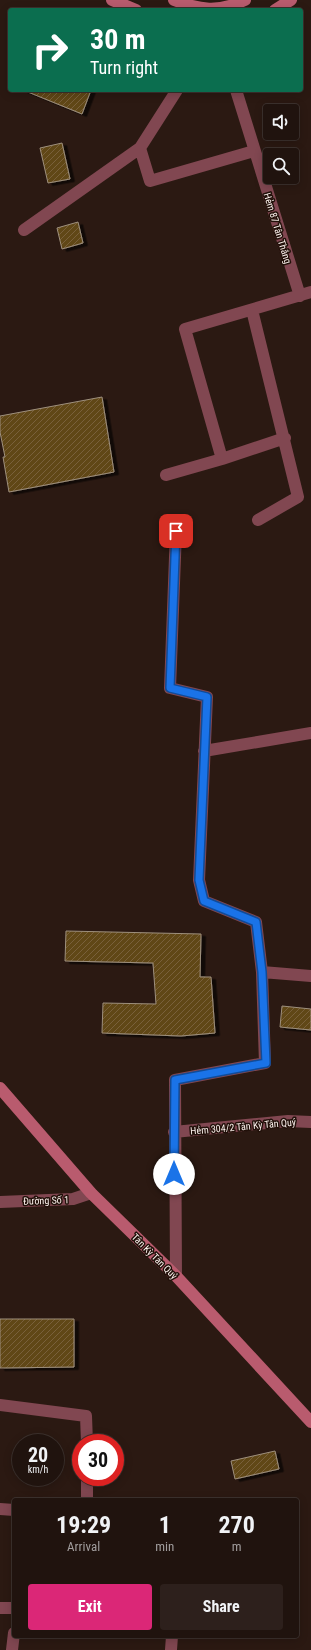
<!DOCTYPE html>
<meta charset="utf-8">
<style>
:root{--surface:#20130e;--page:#2d201c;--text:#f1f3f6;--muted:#a29e9e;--line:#3d322e;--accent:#db2777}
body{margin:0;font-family:"Roboto Condensed",sans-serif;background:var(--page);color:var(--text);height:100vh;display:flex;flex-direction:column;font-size:15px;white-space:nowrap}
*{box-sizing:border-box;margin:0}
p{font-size:13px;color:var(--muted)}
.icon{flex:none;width:22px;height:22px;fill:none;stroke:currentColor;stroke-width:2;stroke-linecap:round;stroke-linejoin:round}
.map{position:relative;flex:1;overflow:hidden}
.side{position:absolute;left:12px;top:1498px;width:287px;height:140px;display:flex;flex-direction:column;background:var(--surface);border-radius:4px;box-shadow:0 2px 10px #0003,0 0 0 1px var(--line)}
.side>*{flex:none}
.banner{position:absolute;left:8px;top:8px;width:295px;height:84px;border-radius:4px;box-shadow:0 2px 10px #0003,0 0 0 1px var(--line);background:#0b6e4f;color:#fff;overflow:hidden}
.fabs{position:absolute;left:263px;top:104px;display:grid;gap:8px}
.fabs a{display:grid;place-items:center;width:36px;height:36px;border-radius:4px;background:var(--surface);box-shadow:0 2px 10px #0003,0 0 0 1px var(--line);font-size:20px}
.speed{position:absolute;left:12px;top:1434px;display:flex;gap:8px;font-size:20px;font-weight:700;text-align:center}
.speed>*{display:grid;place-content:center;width:52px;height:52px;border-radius:50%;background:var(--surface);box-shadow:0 2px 10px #0003,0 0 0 1px var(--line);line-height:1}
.speed small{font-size:10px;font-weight:400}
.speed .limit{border:6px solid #d22;background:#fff;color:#111}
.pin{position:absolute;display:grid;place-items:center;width:34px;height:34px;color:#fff;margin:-17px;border-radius:8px;box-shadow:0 2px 6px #0006}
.me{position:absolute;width:44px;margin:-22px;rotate:0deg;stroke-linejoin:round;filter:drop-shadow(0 0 3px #0008)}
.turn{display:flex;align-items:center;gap:14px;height:84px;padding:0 16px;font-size:18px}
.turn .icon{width:52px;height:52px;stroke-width:2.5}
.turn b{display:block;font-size:28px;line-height:34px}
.eta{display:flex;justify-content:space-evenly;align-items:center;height:68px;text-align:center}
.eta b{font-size:24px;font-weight:700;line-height:28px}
.primary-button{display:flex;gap:8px;margin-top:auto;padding:8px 16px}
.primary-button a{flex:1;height:46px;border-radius:4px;background:var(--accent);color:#fff;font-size:16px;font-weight:700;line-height:46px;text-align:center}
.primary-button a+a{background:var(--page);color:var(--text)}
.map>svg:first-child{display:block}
</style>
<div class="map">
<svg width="311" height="1650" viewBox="0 0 311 1650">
<defs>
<pattern id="building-hatch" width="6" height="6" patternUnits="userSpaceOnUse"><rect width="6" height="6" fill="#614618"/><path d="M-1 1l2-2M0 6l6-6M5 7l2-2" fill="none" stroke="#79613a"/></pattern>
<filter id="shadow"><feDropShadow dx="4.5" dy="2.5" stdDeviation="0" flood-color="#0009"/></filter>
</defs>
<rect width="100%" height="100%" fill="#2b1912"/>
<!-- building -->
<path fill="url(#building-hatch)" stroke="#9e907d" filter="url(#shadow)" d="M23,90H91L82,114Z
M62,143L70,179L48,183L40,148Z
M78,222L83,243L62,249L57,228Z
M102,397L114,472L9,492L3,457H5L0,432V416Z
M66,931L201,934L200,977H211L215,1033L181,1036L102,1033L103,1003L156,1004L153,963L65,961Z
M282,1006L311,1009V1030L280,1027Z
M0,1319H74V1367L0,1368Z
M275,1451L279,1469L235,1479L231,1461Z"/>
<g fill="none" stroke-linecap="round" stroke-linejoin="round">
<!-- street -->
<path stroke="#814751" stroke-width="12" d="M236,90L300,296
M140,148L150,181L254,151
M24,230L140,148L177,90
M252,310L298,497L258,520
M222,459L185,329L311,292
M166,475L222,459L285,438
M204,751L311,733
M262,972L311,976
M174,1132L288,1121L311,1122
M0,1202L73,1199L91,1193
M176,1276L175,1080L265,1063L262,972L256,922L204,901L199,880L207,697L170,688L176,531
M0,1405L86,1416L87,1443
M87,1500V1477
M0,1509L14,1510
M0,1608H14
M12,1650L14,1633
M171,1650L172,1636"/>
<!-- secondary -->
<path stroke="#b95b6e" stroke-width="12" d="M112,0L136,10
M174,0C199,10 219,13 245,0
M275,10L291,0
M0,1088L91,1193L176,1276L311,1422"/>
</g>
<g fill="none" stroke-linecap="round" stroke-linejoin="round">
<!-- route casing -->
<g stroke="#114b97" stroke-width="10">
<path id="route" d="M174,1174L175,1080L266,1063L262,972L256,922L204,901L199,880L207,697L170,688L176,531"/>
</g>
<!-- route -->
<use href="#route" stroke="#1a73e8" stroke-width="7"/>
</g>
<g text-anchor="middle" stroke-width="3" stroke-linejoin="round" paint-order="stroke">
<!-- street labels -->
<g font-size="10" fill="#fdf2ee" stroke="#211009">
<text transform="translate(278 228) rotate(73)" y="4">Hẻm 87 Tân Thắng</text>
<text transform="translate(243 1126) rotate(-5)" y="4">Hẻm 304/2 Tân Kỳ Tân Quý</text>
<text transform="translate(46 1200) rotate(-2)" y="4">Đường Số 1</text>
<text transform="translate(155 1256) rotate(45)" y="4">Tân Kỳ Tân Quý</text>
</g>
</g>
</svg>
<div class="fabs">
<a><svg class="icon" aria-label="sound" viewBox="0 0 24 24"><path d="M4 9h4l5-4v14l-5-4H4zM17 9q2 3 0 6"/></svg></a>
<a><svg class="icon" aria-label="search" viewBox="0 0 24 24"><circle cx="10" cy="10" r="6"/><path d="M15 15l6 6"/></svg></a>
</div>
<div class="speed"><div>20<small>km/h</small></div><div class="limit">30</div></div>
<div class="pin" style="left:176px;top:531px;background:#d93025"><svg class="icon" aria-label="arrive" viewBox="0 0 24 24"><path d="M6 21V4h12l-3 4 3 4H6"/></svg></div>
<svg class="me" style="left:174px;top:1174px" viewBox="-20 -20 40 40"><circle r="19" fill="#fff"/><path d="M0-13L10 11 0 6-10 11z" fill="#1a73e8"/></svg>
<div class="banner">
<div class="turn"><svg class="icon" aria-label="right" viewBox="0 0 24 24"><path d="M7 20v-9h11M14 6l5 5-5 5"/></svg><div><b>30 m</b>Turn right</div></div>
</div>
<section class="side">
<div class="eta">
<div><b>19:29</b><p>Arrival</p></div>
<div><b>1</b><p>min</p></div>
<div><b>270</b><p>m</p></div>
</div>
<div class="primary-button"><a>Exit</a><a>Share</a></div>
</section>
</div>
